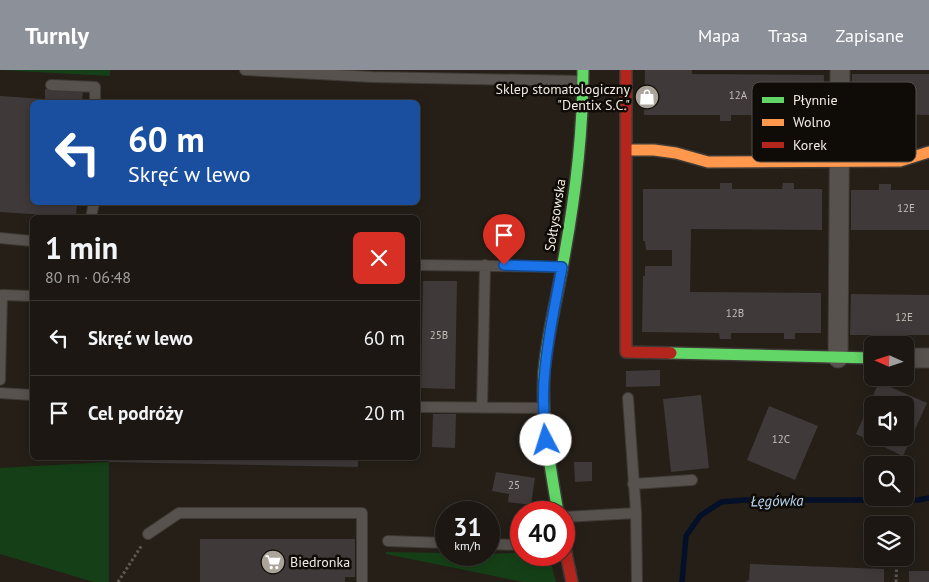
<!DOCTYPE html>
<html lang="pl">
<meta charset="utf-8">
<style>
:root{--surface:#1c1712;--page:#25201b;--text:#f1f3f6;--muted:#a09f9f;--line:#3a3632;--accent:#8c9099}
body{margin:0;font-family:"PT Sans",sans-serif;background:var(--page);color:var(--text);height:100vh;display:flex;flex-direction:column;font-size:19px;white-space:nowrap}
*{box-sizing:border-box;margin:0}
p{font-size:16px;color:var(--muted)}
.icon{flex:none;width:28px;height:28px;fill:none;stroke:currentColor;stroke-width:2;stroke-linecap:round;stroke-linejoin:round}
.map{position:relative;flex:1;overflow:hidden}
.details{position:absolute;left:30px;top:145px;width:390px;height:245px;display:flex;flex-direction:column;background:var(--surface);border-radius:8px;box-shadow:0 2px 12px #0003,0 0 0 1px var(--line)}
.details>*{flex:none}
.banner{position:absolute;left:30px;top:30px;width:390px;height:105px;border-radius:8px;box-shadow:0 2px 12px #0003,0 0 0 1px var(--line);background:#1a4fa0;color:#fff;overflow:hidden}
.needle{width:32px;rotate:273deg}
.tools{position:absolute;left:864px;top:266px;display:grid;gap:10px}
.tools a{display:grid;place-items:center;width:50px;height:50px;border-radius:8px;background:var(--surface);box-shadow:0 2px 12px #0003,0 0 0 1px var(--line);font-size:25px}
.speed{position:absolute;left:435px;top:431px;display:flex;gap:10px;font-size:25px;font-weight:700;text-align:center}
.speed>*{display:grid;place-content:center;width:65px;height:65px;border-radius:50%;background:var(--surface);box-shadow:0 2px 12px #0003,0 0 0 1px var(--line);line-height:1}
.speed small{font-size:12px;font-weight:400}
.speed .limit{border:8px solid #d22;background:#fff;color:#111}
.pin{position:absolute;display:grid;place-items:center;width:42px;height:42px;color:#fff;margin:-51px -21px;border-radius:50% 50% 50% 0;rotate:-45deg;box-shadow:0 0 5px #0007}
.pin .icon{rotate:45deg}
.me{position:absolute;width:55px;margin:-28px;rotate:355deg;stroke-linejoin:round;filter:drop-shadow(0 0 4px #0008)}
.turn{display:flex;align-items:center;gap:18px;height:105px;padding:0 15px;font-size:22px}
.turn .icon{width:65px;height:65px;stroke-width:2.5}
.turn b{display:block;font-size:35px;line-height:42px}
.round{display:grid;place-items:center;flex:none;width:52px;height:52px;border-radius:8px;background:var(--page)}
.headline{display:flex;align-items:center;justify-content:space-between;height:85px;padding:0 15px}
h1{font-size:30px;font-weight:600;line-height:38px}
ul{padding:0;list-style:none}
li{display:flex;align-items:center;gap:15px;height:75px;padding:0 15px;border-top:1px solid var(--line)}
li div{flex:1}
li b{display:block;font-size:19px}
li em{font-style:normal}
header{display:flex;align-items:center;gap:30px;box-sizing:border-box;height:70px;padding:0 25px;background:var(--accent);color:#fff}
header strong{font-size:24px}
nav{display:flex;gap:28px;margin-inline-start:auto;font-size:18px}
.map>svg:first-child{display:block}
</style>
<header>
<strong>Turnly</strong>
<nav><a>Mapa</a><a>Trasa</a><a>Zapisane</a></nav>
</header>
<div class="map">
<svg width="929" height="512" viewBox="0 0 929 512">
<rect width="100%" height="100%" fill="#251f18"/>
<!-- green -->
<path fill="#154017" d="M0,0H110V6Z
M109,392V512H94L0,484V398Z
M386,482L446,483V485L521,483V485L548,486L550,489L556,512H523L386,484Z"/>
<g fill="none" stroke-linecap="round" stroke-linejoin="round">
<!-- stream -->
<path stroke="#031027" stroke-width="5.5" d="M682,512L686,466L700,446L721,432L744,430H918L929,428"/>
</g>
<!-- building -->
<path fill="#3f3939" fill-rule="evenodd" d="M645,0H692V4L824,5L823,45H795V51H783V45H731V51H720V45H644Z
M852,4H929V45L890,44V50H879V44H851Z
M45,19L83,21L82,32H32V132H77L76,147L0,142V26L45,29Z
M720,113H732V119H782L783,113H794V119H822V160L691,159L690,222L821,223V263H795V269H784V263H731V269H720L719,263L642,262L643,206H645V196H672V180H646L645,171H643V119H720Z
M879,114H891V120H929V160H851V120H879Z
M423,211H457L455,319L421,318Z
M851,224L929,225V265H890V271H878V265H850Z
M660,300V316L626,317V301Z
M879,312L927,333L903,386L856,364ZM872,335H905V368H872Z
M701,325L709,398L671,402L663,329Z
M769,336L818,356L795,410L747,390Z
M433,344H456L455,378L432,377Z
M109,388H358V397L109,392Z
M574,392H592V411L575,412Z
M496,402L535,408L531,435L508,432L509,424L492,421Z
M200,469H355V507H345V512H200Z
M750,494L884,499V512H745L749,510Z
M909,501H929V512H909Z"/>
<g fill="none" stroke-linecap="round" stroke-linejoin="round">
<!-- lane casing -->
<g stroke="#3f3a35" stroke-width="12">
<path id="lane" d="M245,0L372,7L581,11
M51,15L95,17V32
M91,148L94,132
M0,168L32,171
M418,195L561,197
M0,310L2,225L32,226
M0,323L32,325
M418,337L542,338
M482,338L485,195
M633,414L692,410
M636,443L637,512
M564,447L636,443L628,328
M148,464L179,443H362V512
M388,471L446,473
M489,474L521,475"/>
</g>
<!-- street casing -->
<g stroke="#3f3a35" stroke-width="21">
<path id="street" d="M838,288L840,0
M905,288H929"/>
</g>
<!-- fast casing -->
<g stroke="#3f3a35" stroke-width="14">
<path id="fast" d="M671,283L872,288
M558,442C550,396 541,349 544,302C547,265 557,229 563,193C575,129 583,65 583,0"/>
</g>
<!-- slow casing -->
<g stroke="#3f3a35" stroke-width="14">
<path id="slow" d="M627,80H654L676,83L708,92L900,91L929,82"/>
</g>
<!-- jam casing -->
<g stroke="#3f3a35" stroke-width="14">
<path id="jam" d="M626,0V282L671,283
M564,474L572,512"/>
</g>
<!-- path -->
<path stroke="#5d5954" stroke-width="3" stroke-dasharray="2.5 2.5" stroke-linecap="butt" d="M118,512L142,475
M896,512L897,488"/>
<!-- lane -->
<use href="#lane" stroke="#57524d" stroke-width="10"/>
<!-- street -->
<use href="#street" stroke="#57524d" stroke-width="19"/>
<!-- fast -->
<use href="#fast" stroke="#63d668" stroke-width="11"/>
<!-- slow -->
<use href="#slow" stroke="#ff974d" stroke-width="11"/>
<!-- jam -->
<use href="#jam" stroke="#b3261e" stroke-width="11"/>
</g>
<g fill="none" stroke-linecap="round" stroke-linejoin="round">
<!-- route casing -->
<g stroke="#114b97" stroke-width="12">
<path id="route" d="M504,195L562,197C556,231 548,265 545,300C542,323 544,347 546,370"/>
</g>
<!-- route -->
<use href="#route" stroke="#1a73e8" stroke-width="9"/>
</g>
<!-- icons -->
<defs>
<g id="shop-disc" transform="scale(1.25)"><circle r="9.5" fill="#aaa49b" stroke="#0f0b06"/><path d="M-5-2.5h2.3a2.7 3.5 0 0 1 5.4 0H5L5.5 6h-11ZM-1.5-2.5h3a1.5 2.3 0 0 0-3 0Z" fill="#fff"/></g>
<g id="supermarket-disc" transform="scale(1.25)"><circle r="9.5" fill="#aaa49b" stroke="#0f0b06"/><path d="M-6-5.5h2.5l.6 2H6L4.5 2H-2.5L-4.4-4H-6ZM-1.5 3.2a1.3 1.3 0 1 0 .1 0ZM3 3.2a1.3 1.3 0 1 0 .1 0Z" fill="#fff"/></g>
</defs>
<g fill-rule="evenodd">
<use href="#shop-disc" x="647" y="27"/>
<use href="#supermarket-disc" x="273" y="492"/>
</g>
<g text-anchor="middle" stroke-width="5" stroke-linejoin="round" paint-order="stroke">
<!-- number labels -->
<g font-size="11" fill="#c5beb8">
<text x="738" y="29">12A</text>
<text x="906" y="142">12E</text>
<text x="735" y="247">12B</text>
<text x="904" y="251">12E</text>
<text x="439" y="269">25B</text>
<text x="781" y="373">12C</text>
<text x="514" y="419">25</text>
</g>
<!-- poi labels -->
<g font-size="14" fill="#f2ebe2" stroke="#0f0b06" text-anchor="end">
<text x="630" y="24">Sklep stomatologiczny<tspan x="630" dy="16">"Dentix S.C."</tspan></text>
<text x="290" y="497" text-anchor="start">Biedronka</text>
</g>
<!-- street labels -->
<g font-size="14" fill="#f2ebe2" stroke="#0f0b06">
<text transform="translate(555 145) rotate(-81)" y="5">Sołtysowska</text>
</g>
<!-- water labels -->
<g font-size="15" font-style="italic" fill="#b8d4f2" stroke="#0f0b06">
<text transform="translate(777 431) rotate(-1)" y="5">Łęgówka</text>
</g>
</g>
<!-- legend -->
<rect x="752" y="12" width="164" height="80" rx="8" fill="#0f0b06" stroke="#534e48" stroke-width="1"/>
<rect x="762" y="27" width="22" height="6" fill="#63d668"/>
<rect x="762" y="49" width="22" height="7" fill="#ff974d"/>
<rect x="762" y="72" width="22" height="6" fill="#b3261e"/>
<g font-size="14" fill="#f2ebe2">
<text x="793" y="35">Płynnie</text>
<text x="793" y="57">Wolno</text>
<text x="793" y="80">Korek</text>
</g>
</svg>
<div class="tools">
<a><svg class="needle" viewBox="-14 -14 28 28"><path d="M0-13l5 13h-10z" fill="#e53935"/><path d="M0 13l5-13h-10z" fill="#a09f9f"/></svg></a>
<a><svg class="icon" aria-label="sound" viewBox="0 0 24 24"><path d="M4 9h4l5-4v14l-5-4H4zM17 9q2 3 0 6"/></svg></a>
<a><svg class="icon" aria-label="search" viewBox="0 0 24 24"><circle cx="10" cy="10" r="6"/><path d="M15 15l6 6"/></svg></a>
<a><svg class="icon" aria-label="layers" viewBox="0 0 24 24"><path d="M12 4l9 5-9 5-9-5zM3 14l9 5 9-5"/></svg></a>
</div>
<div class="speed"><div>31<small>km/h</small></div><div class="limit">40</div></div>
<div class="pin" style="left:504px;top:195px;background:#d93025"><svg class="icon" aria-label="arrive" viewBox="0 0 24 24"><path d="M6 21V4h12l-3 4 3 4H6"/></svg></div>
<svg class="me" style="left:546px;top:370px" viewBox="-20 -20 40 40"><circle r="19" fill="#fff"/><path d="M0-13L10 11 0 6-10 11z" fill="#1a73e8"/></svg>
<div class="banner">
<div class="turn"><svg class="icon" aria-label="left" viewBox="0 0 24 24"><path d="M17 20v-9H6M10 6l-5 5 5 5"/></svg><div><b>60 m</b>Skręć w lewo</div></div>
</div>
<section class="details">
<div class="headline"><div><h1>1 min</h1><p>80 m · 06:48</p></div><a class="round" style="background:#d93025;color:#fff"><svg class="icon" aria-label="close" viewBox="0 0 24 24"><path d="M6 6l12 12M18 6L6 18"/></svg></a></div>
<ul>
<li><svg class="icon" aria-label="left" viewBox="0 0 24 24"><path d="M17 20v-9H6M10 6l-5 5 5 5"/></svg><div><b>Skręć w lewo</b></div><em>60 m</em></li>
<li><svg class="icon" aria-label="arrive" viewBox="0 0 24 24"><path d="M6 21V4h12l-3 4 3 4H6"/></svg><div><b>Cel podróży</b></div><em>20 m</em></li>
</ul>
</section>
</div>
